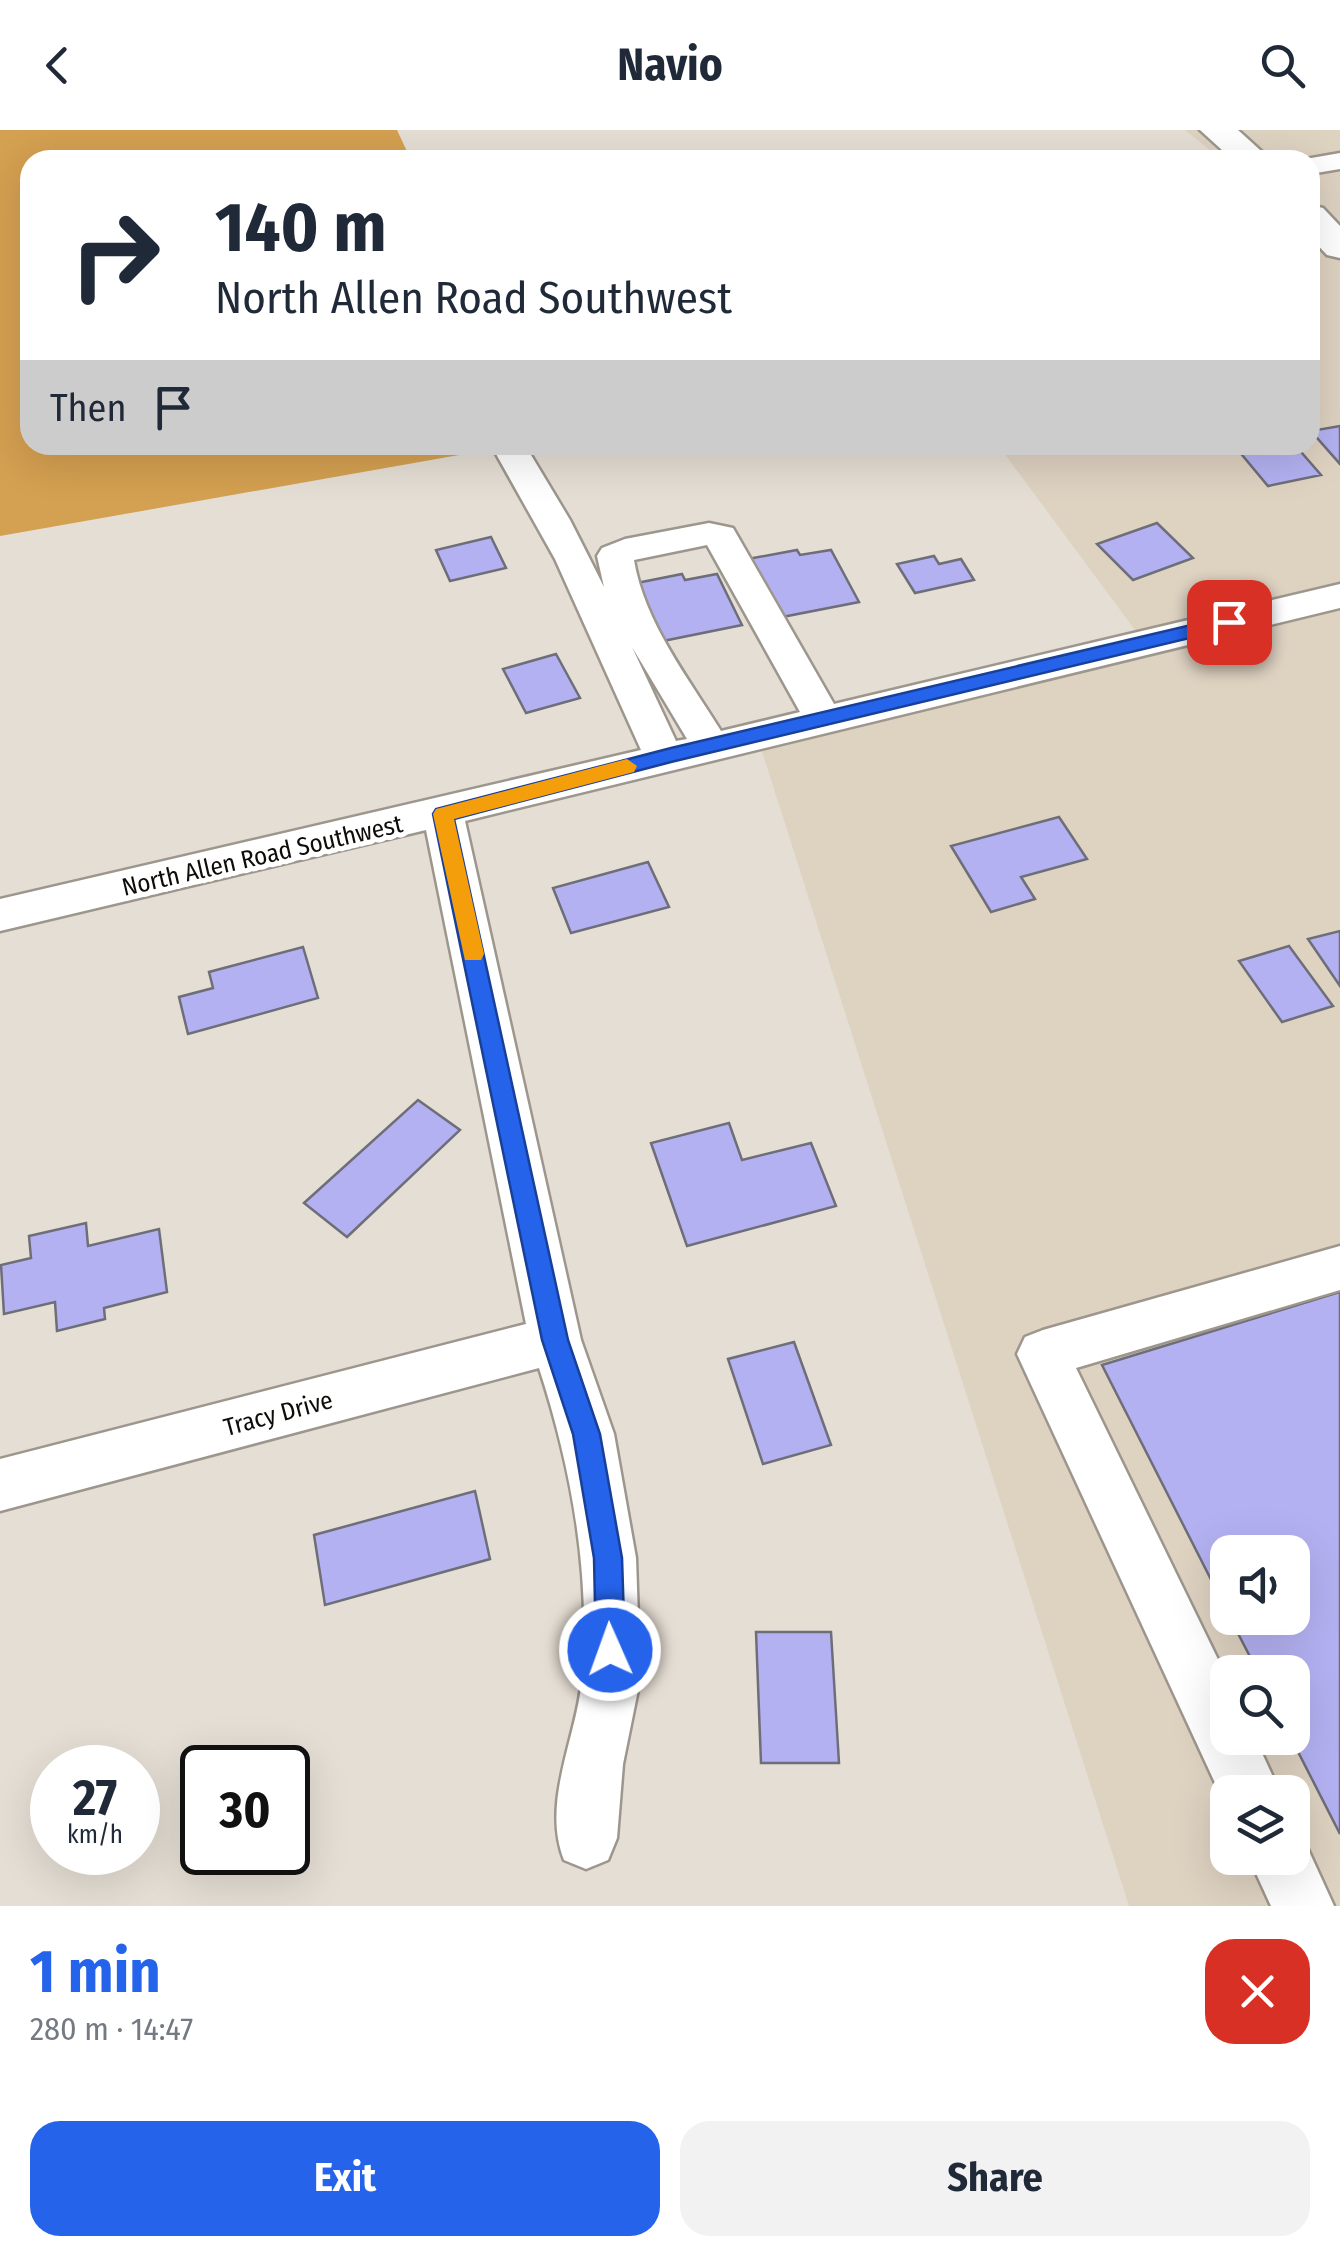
<!DOCTYPE html>
<meta charset="utf-8">
<style>
:root{--surface:#fff;--page:#f2f2f3;--text:#1f2937;--muted:#747a83;--accent:#2563eb}
body{margin:0;font-family:"Fira Sans Condensed",sans-serif;background:var(--page);color:var(--text);height:100vh;display:flex;flex-direction:column;font-size:38px;white-space:nowrap}
*{box-sizing:border-box;margin:0}
p{font-size:32px;color:var(--muted)}
.icon{flex:none;width:55px;height:55px;fill:none;stroke:currentColor;stroke-width:2;stroke-linecap:round;stroke-linejoin:round}
.map{position:relative;height:1776px;overflow:hidden}
.drawer{display:flex;flex-direction:column;background:var(--surface);flex:1}
.drawer>*{flex:none}
.top-card{position:absolute;left:20px;top:20px;width:1300px;height:305px;border-radius:30px;box-shadow:0 10px 40px #0002;background:#fff;color:var(--text);overflow:hidden}
.tools{position:absolute;left:1210px;top:1405px;display:grid;gap:20px}
.tools a{display:grid;place-items:center;width:100px;height:100px;border-radius:20px;background:var(--surface);box-shadow:0 10px 40px #0002;font-size:50px}
.speed{position:absolute;left:30px;top:1615px;display:flex;gap:20px;font-size:50px;font-weight:700;text-align:center}
.speed>*{display:grid;place-content:center;width:130px;height:130px;border-radius:50%;background:var(--surface);box-shadow:0 10px 40px #0002;line-height:1}
.speed small{font-size:25px;font-weight:400}
.speed .limit{border:5px solid #111;border-radius:15px;background:#fff;color:#111}
.pin{position:absolute;display:grid;place-items:center;width:85px;height:85px;color:#fff;margin:-42px;border-radius:20px;box-shadow:0 5px 15px #0006}
.me{position:absolute;width:110px;margin:-55px;rotate:358deg;stroke-linejoin:round;filter:drop-shadow(0 0 8px #0008)}
.turn{display:flex;align-items:center;gap:35px;height:210px;padding:0 30px;font-size:45px}
.turn .icon{width:130px;height:130px;stroke-width:2.5}
.turn b{display:block;font-size:70px;line-height:85px}
.then{display:flex;align-items:center;height:95px;padding:0 30px;background:#0003;gap:20px;font-size:38px}
.round{display:grid;place-items:center;flex:none;width:105px;height:105px;border-radius:30px;background:var(--page)}
.summary{display:flex;align-items:center;justify-content:space-between;height:170px;padding:0 30px}
h1{font-size:60px;font-weight:700;line-height:75px;color:var(--accent)}
.primary-button{display:flex;gap:20px;margin-top:auto;padding:20px 30px}
.primary-button a{flex:1;height:115px;border-radius:30px;background:var(--accent);color:#fff;font-size:40px;font-weight:700;line-height:115px;text-align:center}
.primary-button a+a{background:var(--page);color:var(--text)}
header{display:flex;justify-content:space-between;align-items:center;height:130px;padding:0 30px;background:var(--surface);font-size:45px;font-weight:700}
.map>svg:first-child{display:block}
</style>
<header><svg class="icon" aria-label="back" viewBox="0 0 24 24"><path d="M15 5l-7 7 7 7"/></svg>Navio<svg class="icon" aria-label="search" viewBox="0 0 24 24"><circle cx="10" cy="10" r="6"/><path d="M15 15l6 6"/></svg></header>
<div class="map">
<svg width="1340" height="1776" viewBox="0 0 1340 1776">
<rect width="100%" height="100%" fill="#e5ded4"/>
<!-- built -->
<path fill="#ded2c1" fill-rule="evenodd" d="M1185,0H1340V1776H1129L761,618L1141,508L998,315H1310V30H1222ZM1228,1422H1292V1488H1228ZM1228,1542H1292V1608H1228ZM1228,1662H1292V1728H1228Z"/>
<!-- forest -->
<path fill="#d4a051" d="M0,0H397L411,30H30V315H516L0,406Z"/>
<!-- building -->
<path fill="#b4b1f2" stroke="#6e6e79" stroke-width="2.5" d="M1340,296V334L1311,301Z
M1263,315H1295L1321,345L1268,356L1238,320Z
M1157,393L1193,428L1133,450L1097,414Z
M491,407L506,438L450,451L436,420Z
M797,420L800,425L831,420L859,472L777,488L748,429Z
M934,426L939,434L961,429L974,450L915,463L897,434Z
M682,444L685,450L717,444L742,495L658,512L632,454Z
M556,524L580,568L526,583L503,539Z
M1059,687L1087,729L1021,747L1035,769L991,782L951,716Z
M648,732L669,777L571,803L553,758Z
M1340,801V856L1308,809Z
M1289,816L1333,876L1282,892L1239,831Z
M303,817L318,868L188,904L179,867L213,858L209,842Z
M418,970L460,1000L347,1107L304,1073Z
M729,993L742,1030L811,1013L836,1076L687,1116L651,1013Z
M86,1093L88,1116L159,1099L167,1162L104,1178L105,1189L57,1201L55,1172L4,1184L1,1135L31,1128L29,1106Z
M1340,1162V1704L1291,1608L1292,1542H1258L1230,1488H1292V1422H1228V1483L1102,1235Z
M794,1212L831,1315L763,1334L728,1229Z
M475,1361L490,1429L325,1475L314,1405Z
M756,1502H831L839,1633H761Z"/>
<g fill="none" stroke-linecap="round" stroke-linejoin="round">
<!-- minor casing -->
<g stroke="#9d968d" stroke-width="5">
<path id="minor" d="M1340,23V39L1310,44V30H1300Z
M491,315H525L570,390L604,457L597,426L602,418L625,409L709,393L733,398L834,574L1340,454V478L465,691L581,1210L614,1304L636,1428L640,1550L623,1634L617,1708L608,1730L586,1739L564,1730C541,1672 577,1607 582,1549C591,1445 571,1336 539,1238L0,1381V1329L526,1194L426,700L0,801V769L641,620L555,429ZM707,415L800,582L721,601C689,549 644,492 634,430ZM632,517L687,609L676,611Z
M1340,1116V1160L1076,1238L1228,1550V1608H1255L1280,1662H1228V1681L1017,1224L1025,1207L1043,1200Z
M1292,1702L1302,1706L1334,1776H1271L1249,1728H1292Z"/>
</g>
<!-- major casing -->
<g stroke="#9d968d" stroke-width="5">
<path id="major" d="M1200,0H1238L1271,30H1233Z
M1310,75L1323,78L1340,96V128L1327,125L1310,107Z"/>
</g>
<!-- minor -->
<use href="#minor" fill="#fff" fill-rule="evenodd"/>
<!-- major -->
<use href="#major" fill="#fff" fill-rule="evenodd"/>
</g>
<!-- route -->
<path fill="#2563eb" stroke="#184099" stroke-width="2.5" d="M1229,486L1239,492L1236,497L671,632L454,689L568,1210L600,1304L622,1428L625,1520L621,1530L610,1534L600,1530L596,1520L594,1428L573,1304L542,1210L433,684L436,679L671,618Z"/>
<!-- slow -->
<path fill="#f59e0b" d="M627,629L637,636L634,642L454,689L484,824L481,830H465L433,684L436,679Z"/>
<g text-anchor="middle" stroke-width="10" stroke-linejoin="round" paint-order="stroke">
<!-- street labels -->
<g font-size="25" fill="#0e0c09" stroke="#fff">
<text transform="translate(262 725) rotate(-13)" y="9">North Allen Road Southwest</text>
<text transform="translate(278 1283) rotate(-15)" y="9">Tracy Drive</text>
</g>
</g>
</svg>
<div class="tools">
<a><svg class="icon" aria-label="sound" viewBox="0 0 24 24"><path d="M4 9h4l5-4v14l-5-4H4zM17 9q2 3 0 6"/></svg></a>
<a><svg class="icon" aria-label="search" viewBox="0 0 24 24"><circle cx="10" cy="10" r="6"/><path d="M15 15l6 6"/></svg></a>
<a><svg class="icon" aria-label="layers" viewBox="0 0 24 24"><path d="M12 4l9 5-9 5-9-5zM3 14l9 5 9-5"/></svg></a>
</div>
<div class="speed"><div>27<small>km/h</small></div><div class="limit">30</div></div>
<div class="pin" style="left:1229px;top:492px;background:#d93025"><svg class="icon" aria-label="arrive" viewBox="0 0 24 24"><path d="M6 21V4h12l-3 4 3 4H6"/></svg></div>
<svg class="me" style="left:610px;top:1520px" viewBox="-20 -20 40 40"><circle r="17" fill="#2563eb" stroke="#fff" stroke-width="3"/><path d="M0-11L8 9 0 5-8 9z" fill="#fff"/></svg>
<div class="top-card">
<div class="turn"><svg class="icon" aria-label="right" viewBox="0 0 24 24"><path d="M7 20v-9h11M14 6l5 5-5 5"/></svg><div><b>140 m</b>North Allen Road Southwest</div></div>
<div class="then">Then<svg class="icon" aria-label="arrive" viewBox="0 0 24 24"><path d="M6 21V4h12l-3 4 3 4H6"/></svg></div>
</div>
</div>
<section class="drawer">
<div class="summary"><div><h1>1 min</h1><p>280 m · 14:47</p></div><a class="round" style="background:#d93025;color:#fff"><svg class="icon" aria-label="close" viewBox="0 0 24 24"><path d="M6 6l12 12M18 6L6 18"/></svg></a></div>
<div class="primary-button"><a>Exit</a><a>Share</a></div>
</section>
